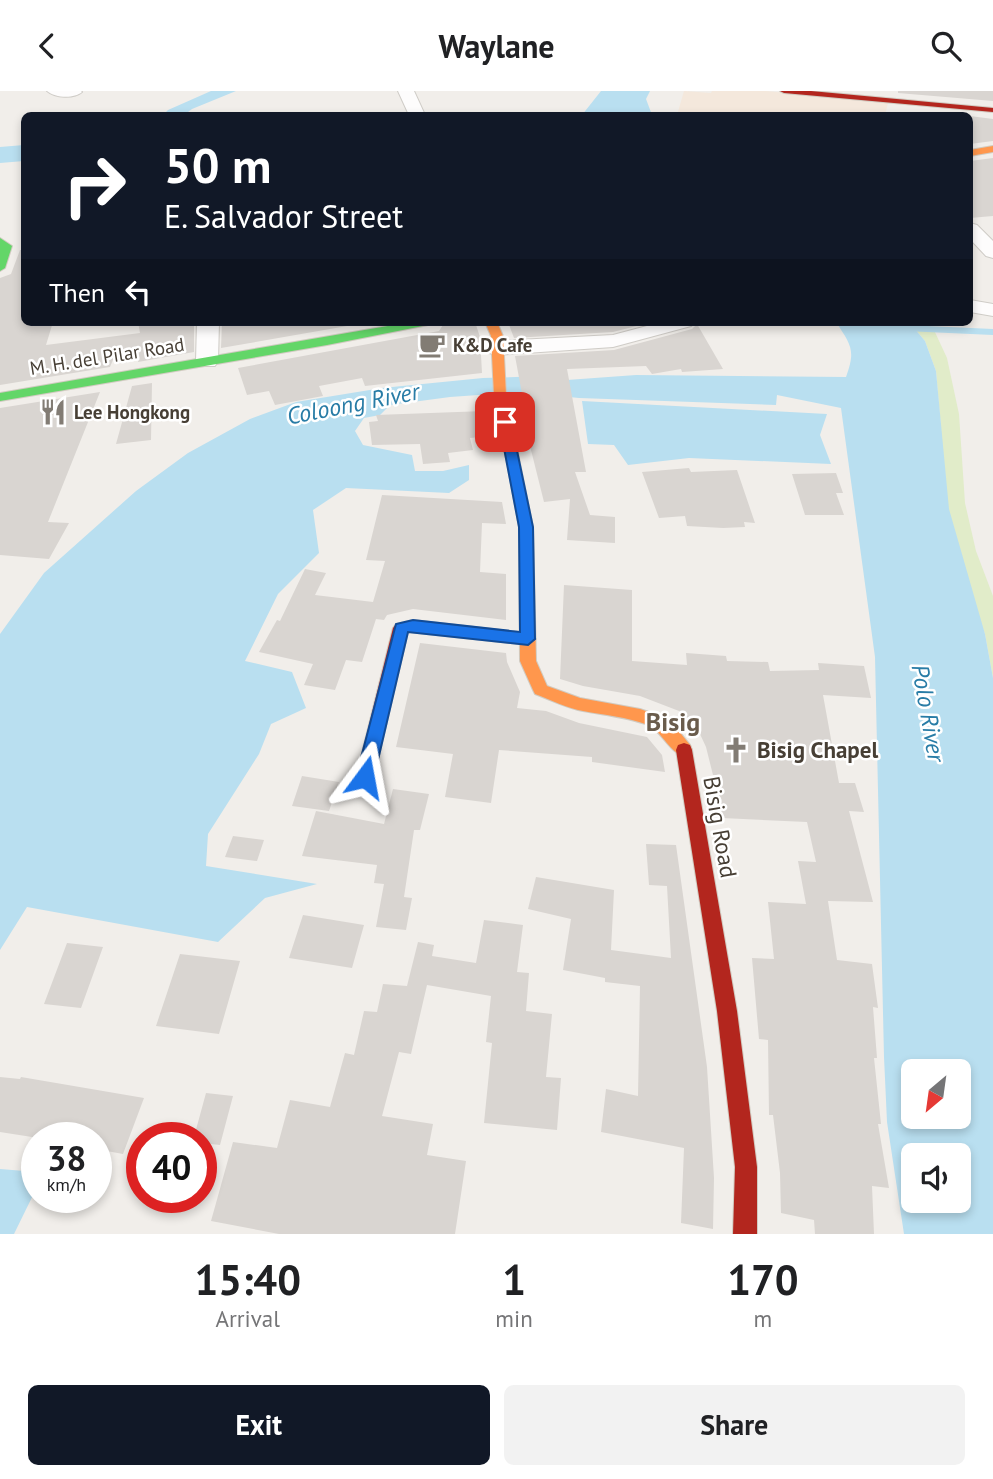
<!DOCTYPE html>
<style>
:root{--surface:#fff;--page:#f2f2f2;--text:#202124;--muted:#757577;--accent:#111827}
body{margin:0;font-family:"PT Sans",sans-serif;background:var(--page);color:var(--text);height:100vh;display:flex;flex-direction:column;font-size:26px;white-space:nowrap}
*{box-sizing:border-box;margin:0}
p{font-size:23px;color:var(--muted)}
.icon{flex:none;width:38px;height:38px;fill:none;stroke:currentColor;stroke-width:2;stroke-linecap:round;stroke-linejoin:round}
.map{position:relative;height:1143px;overflow:hidden}
.sheet{display:flex;flex-direction:column;background:var(--surface);flex:1}
.sheet>*{flex:none}
.hud{position:absolute;left:21px;top:21px;width:952px;height:214px;border-radius:10px;box-shadow:0 4px 10px #0003;background:#111827;color:#fff;overflow:hidden}
.needle{width:46px;rotate:209deg}
.buttons{position:absolute;left:901px;top:968px;display:grid;gap:14px}
.buttons a{display:grid;place-items:center;width:70px;height:70px;border-radius:10px;background:var(--surface);box-shadow:0 4px 10px #0003;font-size:35px}
.speed{position:absolute;left:21px;top:1031px;display:flex;gap:14px;font-size:35px;font-weight:700;text-align:center}
.speed>*{display:grid;place-content:center;width:91px;height:91px;border-radius:50%;background:var(--surface);box-shadow:0 4px 10px #0003;line-height:1}
.speed small{font-size:18px;font-weight:400}
.speed .limit{border:10px solid #d22;background:#fff;color:#111}
.pin{position:absolute;display:grid;place-items:center;width:60px;height:60px;color:#fff;margin:-30px;border-radius:14px;box-shadow:0 4px 10px #0006}
.me{position:absolute;width:77px;margin:-38px;rotate:13deg;stroke-linejoin:round;filter:drop-shadow(0 0 5px #0008)}
.turn{display:flex;align-items:center;gap:24px;height:147px;padding:0 28px;font-size:32px}
.turn .icon{width:91px;height:91px;stroke-width:2.5}
.turn b{display:block;font-size:49px;line-height:60px}
.then{display:flex;align-items:center;height:66px;padding:0 28px;background:#0003;gap:14px;font-size:26px}
.eta{display:flex;justify-content:space-evenly;align-items:center;height:119px;text-align:center}
.eta b{font-size:42px;font-weight:800;line-height:49px}
.primary-button{display:flex;gap:14px;margin-top:auto;padding:14px 28px}
.primary-button a{flex:1;height:80px;border-radius:10px;background:var(--accent);color:#fff;font-size:28px;font-weight:800;line-height:80px;text-align:center}
.primary-button a+a{background:var(--page);color:var(--text)}
header{display:flex;justify-content:space-between;align-items:center;height:91px;padding:0 28px;background:var(--surface);font-size:32px;font-weight:800}
.map>svg:first-child{display:block}
</style>
<header><svg class="icon" aria-label="back" viewBox="0 0 24 24"><path d="M15 5l-7 7 7 7"/></svg>Waylane<svg class="icon" aria-label="search" viewBox="0 0 24 24"><circle cx="10" cy="10" r="6"/><path d="M15 15l6 6"/></svg></header>
<div class="map">
<svg width="993" height="1143" viewBox="0 0 993 1143">
<rect width="100%" height="100%" fill="#f1eeea"/>
<!-- commercial -->
<path fill="#f4e8dc" d="M684,0L711,2L712,0H766L888,12L885,24H677Z"/>
<!-- green -->
<path fill="#e1ecc9" d="M909,231H926L934,239L947,267L959,323L965,412L976,460L993,505V587L985,543L939,411L941,337L936,280L925,250Z"/>
<!-- water -->
<path fill="#b9dff0" fill-rule="evenodd" d="M211,0H236L192,18L184,24H163L168,19Z
M601,0H650L646,8L652,24H582Z
M836,231H909L925,250L936,280L949,418L985,543L993,587V1143H904L887,1031L884,966L875,566L841,317L777,304L776,314L579,307L520,301L450,306L390,314L380,324L364,327L355,340L363,354L412,364L415,380H443L469,374V389L449,402L346,397L313,419L319,462L278,503L245,570L292,581L306,617L271,633L259,663L208,743L206,775L317,793L265,807L218,851L27,816L0,859V543L44,482L136,400L188,362L250,328L296,311L382,297L483,287L546,285L553,290L636,284L846,286C856,259 851,254 836,231ZM914,980H959V1026H914ZM914,1064H959V1110H914Z
M582,310L827,323L820,344L831,373L689,367L628,374L614,354L588,353Z
M0,1078L37,1081V1096L14,1143H0Z"/>
<g fill="none" stroke-linecap="round" stroke-linejoin="round">
<!-- stream -->
<path stroke="#b9dff0" stroke-width="6" d="M905,237L993,241"/>
<!-- river -->
<path fill="#b9dff0" fill-rule="evenodd" d="M24,54V70L0,72V56Z"/>
</g>
<!-- building -->
<path fill="#d9d5d1" d="M898,0H993V10L898,2Z
M970,25L993,28V50L970,53Z
M993,67V125L970,127V70Z
M20,159H24V231H53L46,254L140,242L138,231H194V261L138,271L139,267L117,259L110,276L0,294V187L11,183Z
M222,231H370L221,257Z
M445,231H475L480,246L482,282L365,295L362,287L319,295L323,305L275,314L269,300L247,304L238,277L439,240Z
M508,231H652L613,241L514,247Z
M697,233L723,278L682,281L681,278L652,283L646,275L567,278L586,381H575L590,424L615,426V452L567,449L570,408L544,411L521,319H525L515,265L614,259L692,238Z
M152,292L151,349L116,353L132,295Z
M100,301L48,431L69,432L49,468L0,464V317Z
M485,320L490,345L470,347L473,359L448,362L450,371L423,373L420,353L372,354L369,331L378,330L376,324Z
M689,377L691,381L737,379L755,432L744,431L745,436L723,437L687,435L685,425L659,427L642,381Z
M836,382L843,402H836L844,424H805L792,383Z
M382,404L502,411L506,433L482,432L480,481L506,483V529L413,518L387,524L384,529L376,528L362,571L346,569L335,599L304,594L313,573L259,561L277,529L280,530L305,478L326,482L315,504L373,511L385,470L366,469Z
M564,494L632,499V570L687,574L686,562L726,565L727,570L768,571L770,580L819,579L818,572L864,575L871,607L823,604L839,692H855L864,721L849,720L873,811L828,810L837,869L872,873L878,917L873,916L877,967H874L881,1033H878L889,1097L872,1095L874,1143H815L814,1129L781,1122L780,1082L773,1024H769L768,949L759,948L752,867L774,868L768,811L806,813L798,770L816,771L807,731L722,727L717,684H713L706,656L700,643L679,620L640,605L583,595L560,588Z
M420,552L506,562L507,571L520,601L517,617L546,620L579,632L647,646L662,664L665,681L592,671V666L499,659L491,712L445,706L453,663L396,656Z
M302,685L339,691L329,720L292,715Z
M393,698L429,703L420,739H414L404,806L412,807L406,839L376,836L384,793L374,792L377,774L302,765L316,720L384,733Z
M233,745L264,749L257,770L225,766Z
M646,753L676,754L707,976L714,1087L713,1138L681,1132L684,1057L601,1041L606,998L638,1005L640,895L605,891V887L563,879L571,828L528,818L536,786L614,799L611,859L671,867L667,795L649,794Z
M303,824L364,834L352,877L289,867Z
M484,829L523,834L517,881L529,882L526,920L552,923L546,986L561,987L557,1039L484,1032L492,952L486,951L491,905L427,894L411,963L399,961L382,1025L433,1033L427,1064L466,1070L455,1143H279L211,1130L233,1051L277,1057L290,1009L330,1016L345,962L354,964L364,920L377,921L383,893L407,895L418,851L434,854L432,865L476,872Z
M67,852L103,856L81,917L44,913Z
M180,863L240,870L219,943L156,935Z
M0,986L20,988L21,986L144,1007L123,1063L96,1058V1046H32L0,1041Z
M206,1002L233,1005L220,1054L201,1052V1046H194Z"/>
<g fill="none" stroke-linecap="round" stroke-linejoin="round">
<!-- street casing -->
<g stroke="#cfccc7" stroke-width="2">
<path id="street" d="M47,0H81L82,1C74,8 55,7 47,0Z
M398,0H414L425,24H409Z
M970,132L977,134L993,150V167L986,165L970,148Z
M970,209L993,213V225L970,221Z
M197,231H219L218,270L215,275H199L196,270Z
M662,231H695L691,235L613,256L497,264L489,262L486,257L489,252L497,250L613,244Z"/>
</g>
<!-- fast casing -->
<g stroke="#d1cbc1" stroke-width="2">
<path id="fast" d="M0,147L12,155L5,177L0,180Z
M411,231H434L428,234L327,254L0,310V302Z"/>
</g>
<!-- slow casing -->
<g stroke="#d1cbc1" stroke-width="2">
<path id="slow" d="M993,55V61L970,65V59Z
M485,231H497L503,245L506,304L533,436L536,570L547,595L580,607L640,618L669,628L690,654L692,659L690,664C673,670 663,640 648,634C627,626 604,624 583,620C567,617 551,609 535,603L533,599L520,570L519,436L494,304L491,245Z"/>
</g>
<!-- jam casing -->
<g stroke="#d1cbc1" stroke-width="2">
<path id="jam" d="M780,0H811L993,17V21L784,2Z
M413,529L528,542L536,548L528,554L408,541L374,686L371,691L365,693L359,691L356,686L393,537L396,533Z
M684,652L690,654L692,659L737,920L757,1076V1143H733L735,1076L717,920L676,659L678,654Z"/>
</g>
<!-- street -->
<use href="#street" fill="#fdfcfc" fill-rule="evenodd"/>
<!-- fast -->
<use href="#fast" fill="#63d668" fill-rule="evenodd"/>
<!-- slow -->
<use href="#slow" fill="#ff974d" fill-rule="evenodd"/>
<!-- jam -->
<use href="#jam" fill="#b3261e" fill-rule="evenodd"/>
</g>
<!-- route -->
<path fill="#1a73e8" stroke="#114b97" stroke-width="2" d="M505,327L511,331L533,436L535,548L528,554L408,541L374,686L371,691L365,693L359,691L356,686L396,533L413,529L520,541L519,436L499,331Z"/>
<!-- icons -->
<defs>
<g id="cafe-bare" transform="scale(2.1)"><path d="M-5.5-4.5H6V0H3Q3 3.5 0 3.5H-2.5Q-5.5 3.5-5.5 0ZM3-3.2v2h1.7v-2ZM-6 4.5H4V6H-6Z" fill="#827c74" stroke="#fff" stroke-width="2.5" paint-order="stroke"/></g>
<g id="restaurant-bare" transform="scale(2.1)"><path d="M-5-6h1v4h1v-4h1v4h1v-4h1v5L-1.5 .5V6h-2V.5L-5-1ZM5-6V6H3V1.5H1.5Q1.5-4 5-6Z" fill="#827c74" stroke="#fff" stroke-width="2.5" paint-order="stroke"/></g>
<g id="church-bare" transform="scale(2.1)"><path d="M-1.2-6h2.4v3.5h3.3v2.4h-3.3V6h-2.4V-.1h-3.3v-2.4h3.3Z" fill="#827c74" stroke="#fff" stroke-width="2.5" paint-order="stroke"/></g>
</defs>
<g fill-rule="evenodd">
<use href="#cafe-bare" x="432" y="254"/>
<use href="#restaurant-bare" x="53" y="321"/>
<use href="#church-bare" x="736" y="659"/>
</g>
<g text-anchor="middle" stroke-width="5" stroke-linejoin="round" paint-order="stroke">
<!-- far-poi labels -->
<g font-size="19" font-weight="bold" fill="#473f35" stroke="#fff" text-anchor="start">
<text x="453" y="261">K&amp;D Cafe</text>
<text x="74" y="328">Lee Hongkong</text>
</g>
<!-- far-street labels -->
<g font-size="19" fill="#473f35" stroke="#fff">
<text transform="translate(107 265) rotate(-9)" y="7">M. H. del Pilar Road</text>
</g>
<!-- poi labels -->
<g font-size="23" font-weight="bold" fill="#473f35" stroke="#fff" text-anchor="start">
<text x="757" y="667">Bisig Chapel</text>
</g>
<!-- street labels -->
<g font-size="23" fill="#473f35" stroke="#fff">
<text transform="translate(720 736) rotate(80)" y="8">Bisig Road</text>
</g>
<!-- water labels -->
<g font-size="24" font-style="italic" fill="#287ca6" stroke="#fff">
<text transform="translate(353 313) rotate(-11)" y="8">Coloong River</text>
<text transform="translate(928 622) rotate(80)" y="8">Polo River</text>
</g>
<!-- quarter labels -->
<g font-size="26" font-weight="bold" fill="#6a5c4c" stroke="#fff">
<text x="673" y="640">Bisig</text>
</g>
</g>
</svg>
<div class="buttons">
<a><svg class="needle" viewBox="-14 -14 28 28"><path d="M0-13l5 13h-10z" fill="#e53935"/><path d="M0 13l5-13h-10z" fill="#757577"/></svg></a>
<a><svg class="icon" aria-label="sound" viewBox="0 0 24 24"><path d="M4 9h4l5-4v14l-5-4H4zM17 9q2 3 0 6"/></svg></a>
</div>
<div class="speed"><div>38<small>km/h</small></div><div class="limit">40</div></div>
<div class="pin" style="left:505px;top:331px;background:#d93025"><svg class="icon" aria-label="arrive" viewBox="0 0 24 24"><path d="M6 21V4h12l-3 4 3 4H6"/></svg></div>
<svg class="me" style="left:365px;top:686px" viewBox="-20 -20 40 40"><path d="M0-17L14 15 0 8-14 15z" fill="#1a73e8" stroke="#fff" stroke-width="4"/></svg>
<div class="hud">
<div class="turn"><svg class="icon" aria-label="right" viewBox="0 0 24 24"><path d="M7 20v-9h11M14 6l5 5-5 5"/></svg><div><b>50 m</b>E. Salvador Street</div></div>
<div class="then">Then<svg class="icon" aria-label="left" viewBox="0 0 24 24"><path d="M17 20v-9H6M10 6l-5 5 5 5"/></svg></div>
</div>
</div>
<section class="sheet">
<div class="eta">
<div><b>15:40</b><p>Arrival</p></div>
<div><b>1</b><p>min</p></div>
<div><b>170</b><p>m</p></div>
</div>
<div class="primary-button"><a>Exit</a><a>Share</a></div>
</section>
